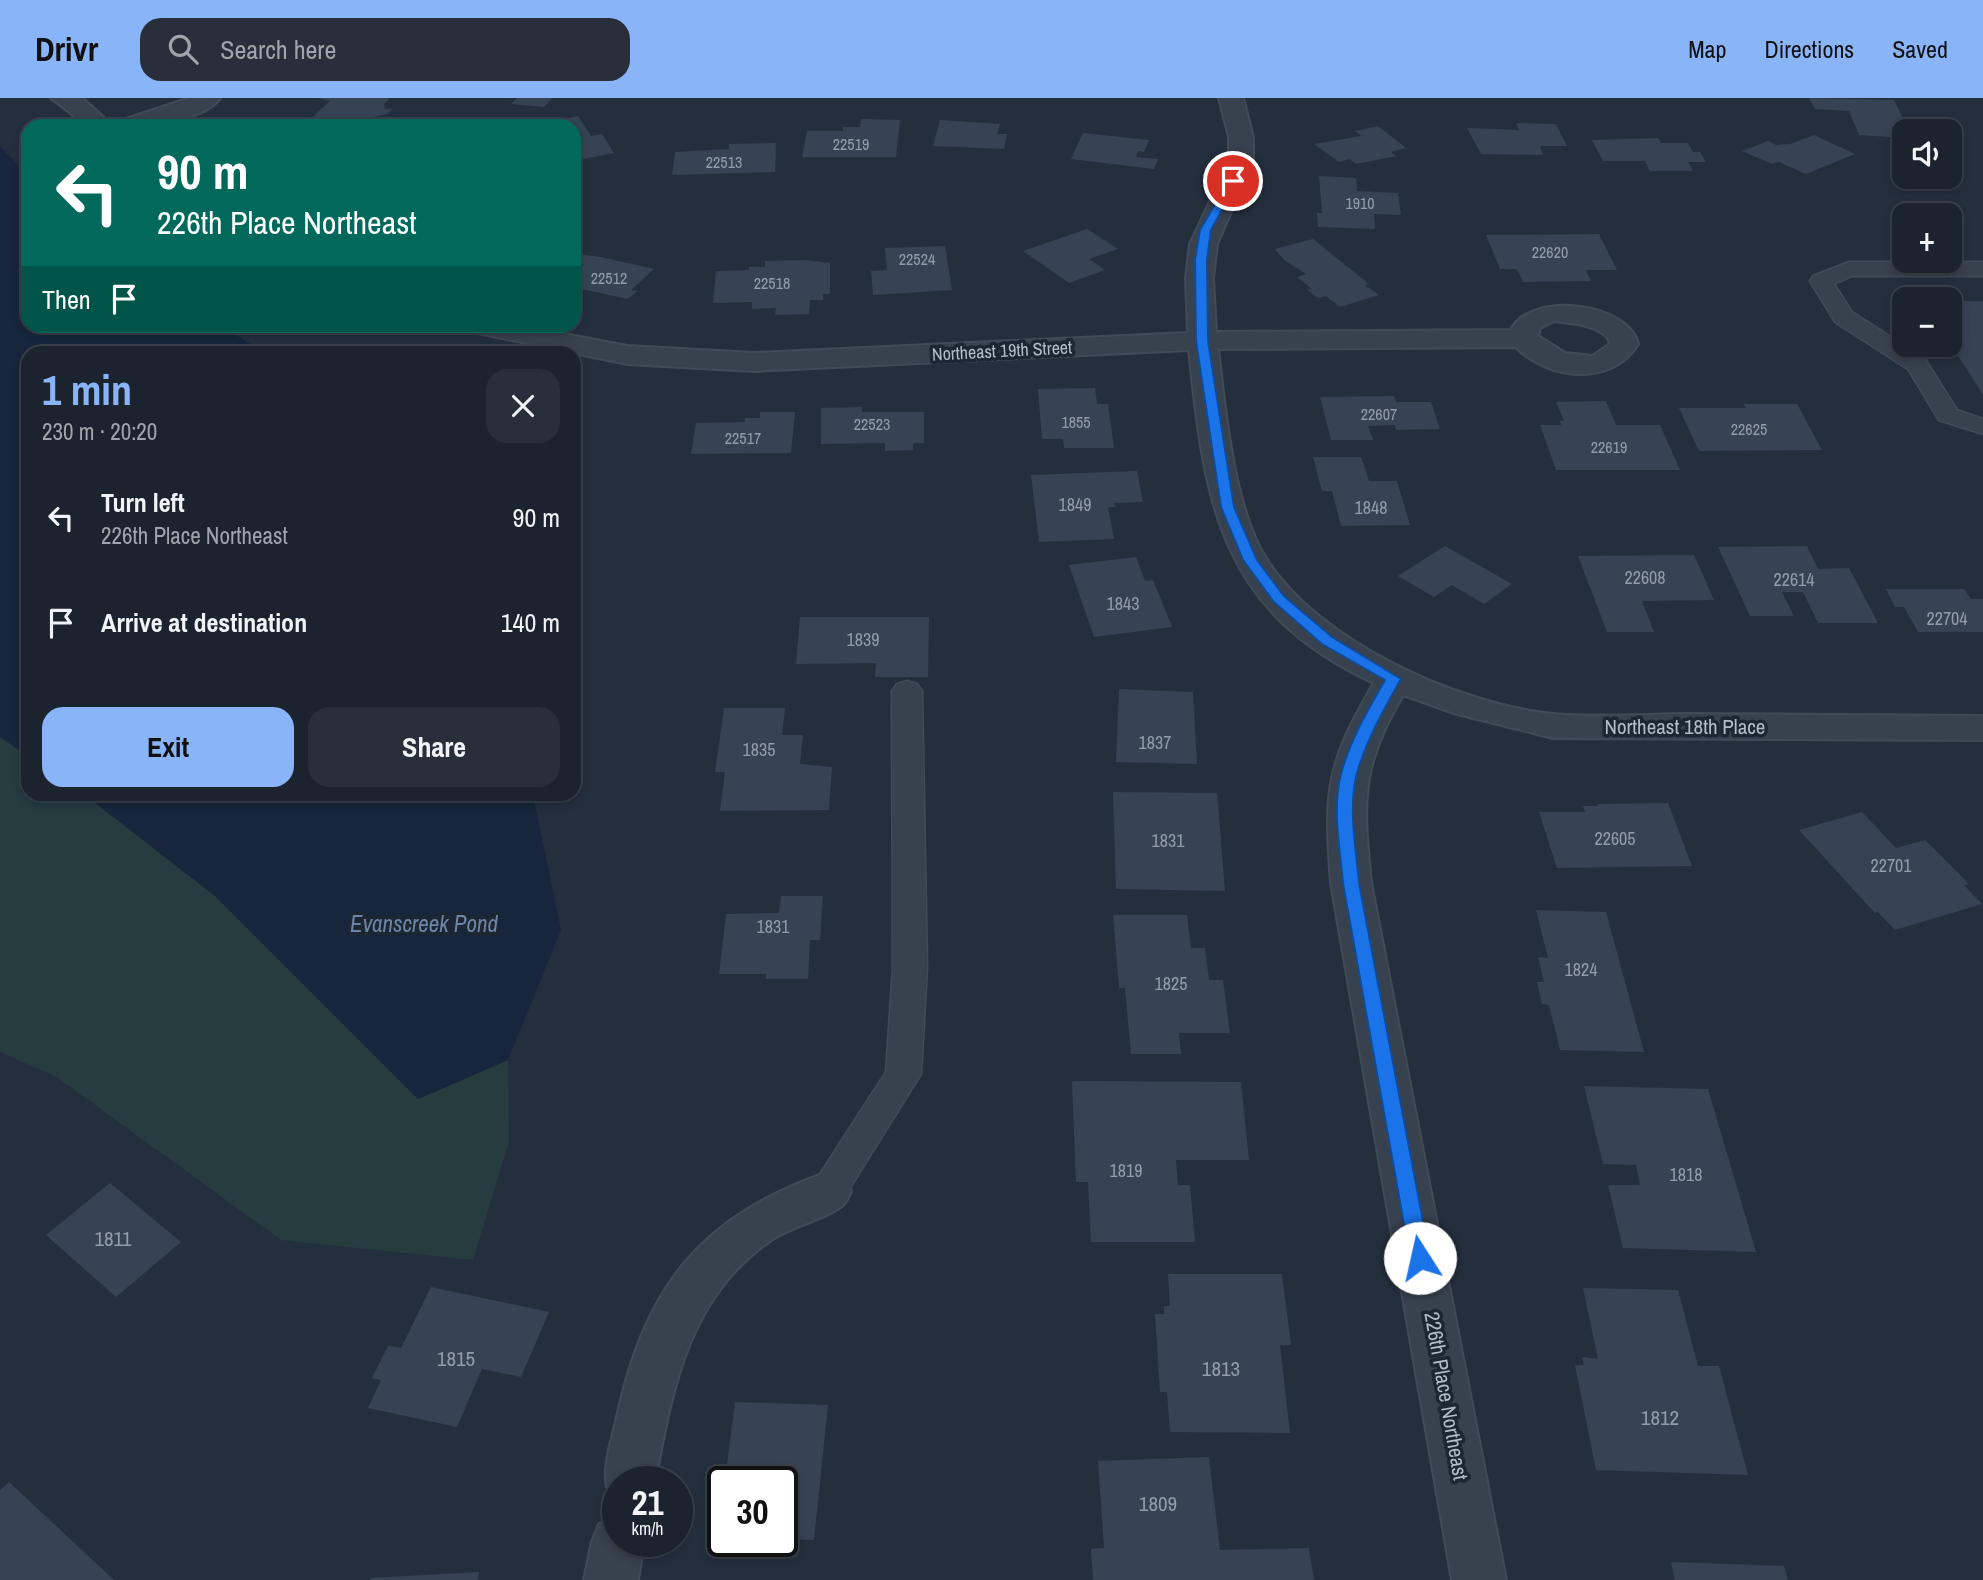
<!DOCTYPE html>
<meta charset="utf-8">
<style>
:root{--surface:#1b232e;--page:#282f3a;--text:#f1f3f6;--muted:#a0a4aa;--line:#39404a;--accent:#8ab4f8}
body{margin:0;font-family:"Archivo Narrow",sans-serif;background:var(--page);color:var(--text);height:100vh;display:flex;flex-direction:column;font-size:26px;white-space:nowrap}
*{box-sizing:border-box;margin:0}
p{font-size:23px;color:var(--muted)}
.icon{flex:none;width:38px;height:38px;fill:none;stroke:currentColor;stroke-width:2;stroke-linecap:round;stroke-linejoin:round}
.map{position:relative;flex:1;overflow:hidden}
.panel{position:absolute;left:21px;top:248px;width:560px;height:455px;display:flex;flex-direction:column;background:var(--surface);border-radius:21px;box-shadow:0 4px 10px #0003,0 0 0 2px var(--line)}
.panel>*{flex:none}
.top-card{position:absolute;left:21px;top:21px;width:560px;height:214px;border-radius:21px;box-shadow:0 4px 10px #0003,0 0 0 2px var(--line);background:#00695c;color:#fff;overflow:hidden}
.tools{position:absolute;left:1892px;top:21px;display:grid;gap:14px}
.tools a{display:grid;place-items:center;width:70px;height:70px;border-radius:14px;background:var(--surface);box-shadow:0 4px 10px #0003,0 0 0 2px var(--line);font-size:35px}
.speed{position:absolute;left:602px;top:1368px;display:flex;gap:14px;font-size:35px;font-weight:700;text-align:center}
.speed>*{display:grid;place-content:center;width:91px;height:91px;border-radius:50%;background:var(--surface);box-shadow:0 4px 10px #0003,0 0 0 2px var(--line);line-height:1}
.speed small{font-size:18px;font-weight:400}
.speed .limit{border:4px solid #111;border-radius:10px;background:#fff;color:#111}
.pin{position:absolute;display:grid;place-items:center;width:60px;height:60px;color:#fff;margin:-30px;border:4px solid #fff;border-radius:50%;box-shadow:0 2px 7px #0007}
.me{position:absolute;width:77px;margin:-38px;rotate:350deg;stroke-linejoin:round;filter:drop-shadow(0 0 5px #0008)}
.turn{display:flex;align-items:center;gap:24px;height:147px;padding:0 21px;font-size:32px}
.turn .icon{width:91px;height:91px;stroke-width:2.5}
.turn b{display:block;font-size:49px;line-height:60px}
.then{display:flex;align-items:center;height:66px;padding:0 21px;background:#0003;gap:14px;font-size:26px}
.round{display:grid;place-items:center;flex:none;width:74px;height:74px;border-radius:21px;background:var(--page)}
.overview{display:flex;align-items:center;justify-content:space-between;height:119px;padding:0 21px}
h1{font-size:42px;font-weight:700;line-height:52px;color:var(--accent)}
.button{display:flex;gap:14px;margin-top:auto;padding:14px 21px}
.button a{flex:1;height:80px;border-radius:21px;background:var(--accent);color:#111;font-size:28px;font-weight:700;line-height:80px;text-align:center}
.button a+a{background:var(--page);color:var(--text)}
ul{padding:0;list-style:none}
li{display:flex;align-items:center;gap:21px;height:105px;padding:0 21px}
li div{flex:1}
li b{display:block;font-size:26px}
li em{font-style:normal}
header{display:flex;align-items:center;gap:42px;box-sizing:border-box;height:98px;padding:0 35px;background:var(--accent);color:#111}
header strong{font-size:33px}
nav{display:flex;gap:38px;margin-inline-start:auto;font-size:24px}
.search{width:490px;height:63px;background:var(--page);display:flex;align-items:center;gap:18px;box-sizing:border-box;padding:0 24px;border-radius:21px;color:var(--muted);font-size:26px}
.map>svg:first-child{display:block}
</style>
<header>
<strong>Drivr</strong>
<div class="search"><svg class="icon" aria-label="search" viewBox="0 0 24 24"><circle cx="10" cy="10" r="6"/><path d="M15 15l6 6"/></svg>Search here</div>
<nav><a>Map</a><a>Directions</a><a>Saved</a></nav>
</header>
<div class="map">
<svg width="1983" height="1482" viewBox="0 0 1983 1482">
<rect width="100%" height="100%" fill="#242f3e"/>
<!-- green -->
<path fill="#263c3f" d="M0,639L28,658V696L85,697L215,798L418,1001L508,962L509,1043L473,1162L281,1142L55,978L0,954Z"/>
<!-- water -->
<path fill="#17263c" d="M0,49L28,76V228H221L254,248L255,255L28,256V658L0,639Z
M85,697H533L561,832L508,962L418,1001L215,798Z"/>
<!-- building -->
<path fill="#364354" d="M319,0H390L384,6L385,11H392L387,16L373,19L365,28L304,27L330,3Z
M517,0H552L544,9L511,6Z
M1809,0L1894,2L1909,33H1904V40L1859,37L1849,13L1815,11Z
M578,18L591,38L602,36L614,55L574,63V28H532Z
M861,21L900,22L896,59H802L807,33H843V29H860Z
M940,22L1000,26L997,36H1007L1004,51L933,48Z
M1516,25L1556,26L1567,48H1540L1543,57L1481,56L1467,30L1519,32Z
M1378,28L1406,50L1391,54L1396,58L1356,66L1350,61L1339,64L1314,46L1361,38L1355,33Z
M1083,35L1149,42L1144,54L1138,53L1136,59L1158,61L1154,71L1071,61Z
M1814,37L1855,56L1806,76L1779,64L1772,66L1742,53L1768,43L1776,47L1790,46Z
M1658,40L1661,45H1688L1693,54H1700L1706,64H1688L1693,73H1650L1645,63H1603L1592,42Z
M776,45L775,74L672,77L675,54L729,51V46Z
M1319,78L1356,80L1357,93L1398,95L1401,117L1374,116L1375,131L1318,129L1317,115H1322Z
M1087,131L1118,151L1089,161L1105,172L1069,185L1023,153Z
M1599,136L1617,172H1586L1591,183L1523,184L1517,171H1500L1486,137Z
M1313,141L1369,186L1365,187L1379,197L1340,209L1326,198L1318,200L1307,192L1312,191L1297,179L1306,176L1284,162L1275,151Z
M945,148L952,192L873,197L871,173L887,172L885,150Z
M577,156L601,159L654,171L631,192L637,193L628,201L577,190L574,192V158Z
M804,162L830,165V196H823V202H810L809,216L775,217L776,210L752,211V204L713,205L716,173L749,172V169H765V163Z
M1950,203H1983V297L1950,245Z
M1095,290L1097,306H1108L1114,350H1064L1063,341H1042L1038,291Z
M1394,298L1396,304H1431L1440,331L1396,332L1395,327L1368,328L1373,342H1331L1320,299Z
M1606,303L1616,327H1660L1680,372H1556L1540,327H1561L1560,323H1564L1556,304Z
M1744,306H1797L1822,352L1699,353L1679,310H1746Z
M862,309V314H924V345H913V352L885,353V345L821,346V310Z
M760,314H795L791,355L691,356L696,325L745,324V320H760Z
M1313,359H1361L1369,383H1397L1410,427L1341,428L1332,393H1322Z
M1137,373L1143,404L1114,405L1115,409H1108L1114,441L1039,444L1031,377Z
M1445,448L1512,486L1484,506L1452,487L1434,499L1398,478Z
M1807,448L1818,471L1849,470L1878,525H1818L1803,494H1782L1794,518H1750L1718,449Z
M1694,457L1714,502L1642,503L1654,534H1607L1578,458Z
M1136,459L1145,483L1153,482L1172,529L1094,539L1069,467Z
M1886,491H1964L1971,501H1983V534H1918L1904,509H1895Z
M800,519H929L928,579H875L876,565L796,566Z
M1119,591L1193,594L1197,666L1116,664Z
M724,610H785L782,637H803L800,666L832,669L829,712L720,713L725,674H715Z
M1113,694L1217,695L1225,793L1116,791Z
M1668,705L1692,768L1557,770L1539,714H1585L1583,708H1598L1597,706Z
M1862,714L1896,750L1925,742L1969,786L1964,787L1982,806L1895,832L1878,814L1875,815L1799,732Z
M781,798H823L820,842H810L808,881H766V876H719L726,816L779,815Z
M1536,812L1606,814L1644,954L1560,952L1549,907L1542,906L1537,884H1544L1538,859L1548,860Z
M1113,817H1187L1191,850H1205L1209,882H1223L1230,935H1179L1181,956H1131L1125,890H1119Z
M1072,983L1241,984L1249,1062H1176L1178,1087H1190L1195,1144H1091L1088,1084H1076Z
M1584,988L1708,991L1756,1154L1623,1150L1608,1087H1640L1636,1067L1603,1066Z
M110,1085L181,1144L116,1199L46,1137Z
M1168,1176H1282L1291,1247H1280L1290,1335L1170,1334L1167,1294H1160L1155,1216H1164V1208H1170Z
M431,1189L549,1214L521,1279L482,1271L457,1329L368,1310L381,1282L372,1280L388,1248L401,1250Z
M1583,1190L1678,1192L1698,1268H1719L1748,1377L1596,1372L1575,1267H1584L1582,1259L1598,1261Z
M735,1304L828,1307L814,1442L782,1441V1384H732L735,1366H727Z
M1209,1359L1220,1452L1309,1450L1314,1482H1093L1091,1451L1104,1450L1098,1363Z
M9,1384L114,1482H0V1392Z
M1671,1464L1784,1468L1788,1482H1675Z
M479,1474L478,1482H370V1480Z"/>
<g fill="none" stroke-linecap="round" stroke-linejoin="round">
<!-- service casing -->
<g stroke="#414a57" stroke-width="3">
<path id="service" d="M1849,164H1983V178H1852L1834,186L1852,214L1925,261L1957,312L1983,321V336L1939,322L1908,271L1835,224L1810,183L1813,178Z
M907,583L917,586L922,593L927,869L921,976L841,1104L828,1109L815,1104L809,1093L886,974L893,869L892,593L897,586Z"/>
</g>
<!-- minor casing -->
<g stroke="#414a57" stroke-width="4">
<path id="minor" d="M51,0H82L113,28H87Z
M190,0H220C203,24 144,28 117,28L120,23Z
M1219,0H1243L1253,39V63L1217,146L1213,180L1216,234L1511,232C1531,192 1629,205 1638,246C1613,288 1549,283 1516,249L1218,251C1225,311 1234,412 1267,462C1320,544 1457,606 1553,616C1599,620 1646,616 1691,616C1789,617 1886,617 1983,618V642L1553,640L1457,616L1403,597C1360,671 1363,702 1371,785L1506,1482H1452L1331,785C1324,691 1326,667 1374,585C1219,513 1205,406 1189,252L754,273L627,266L483,236L473,234L469,228H523L627,248L754,255L1188,235L1186,180L1190,146L1229,63V39ZM1554,223C1570,225 1606,227 1610,246L1593,258L1565,255L1538,238L1540,230Z
M828,1074L844,1079L851,1093C849,1097 847,1104 843,1107C830,1119 794,1128 776,1139C689,1194 672,1291 655,1384H618V1404L611,1401C599,1375 611,1347 617,1319C646,1187 700,1119 828,1074Z
M618,1418V1444H644L638,1482H584L592,1444L599,1426Z"/>
</g>
<!-- service -->
<use href="#service" fill="#38414e" fill-rule="evenodd"/>
<!-- minor -->
<use href="#minor" fill="#38414e" fill-rule="evenodd"/>
</g>
<!-- route -->
<path fill="#1a73e8" stroke="#114b97" stroke-width="2" d="M1230,81L1238,83L1211,132L1207,162L1208,243L1234,409L1257,462L1284,498L1332,539L1401,581C1384,611 1367,641 1357,675C1348,709 1356,751 1359,785L1430,1160L1427,1166L1420,1169L1413,1166L1410,1160L1343,785C1340,751 1332,710 1341,676C1350,642 1368,612 1385,582L1322,546L1274,504L1243,462L1221,409L1196,243L1195,162L1200,132Z"/>
<g text-anchor="middle" stroke-width="7" stroke-linejoin="round" paint-order="stroke">
<!-- far-number labels -->
<g font-size="16" fill="#929caa">
<text x="851" y="52">22519</text>
<text x="724" y="70">22513</text>
<text x="1360" y="111">1910</text>
<text x="1550" y="160">22620</text>
<text x="917" y="167">22524</text>
<text x="609" y="186">22512</text>
<text x="772" y="191">22518</text>
<text x="1379" y="322">22607</text>
<text x="1076" y="330">1855</text>
<text x="872" y="332">22523</text>
<text x="1749" y="337">22625</text>
<text x="743" y="346">22517</text>
<text x="1609" y="355">22619</text>
</g>
<!-- far-street labels -->
<g font-size="18" fill="#b4bcc9" stroke="#1d2633">
<text transform="translate(1002 253) rotate(-3)" y="6">Northeast 19th Street</text>
</g>
<!-- number labels -->
<g font-size="18" fill="#929caa">
<text x="1075" y="413">1849</text>
<text x="1371" y="416">1848</text>
<text x="1645" y="486">22608</text>
<text x="1794" y="488">22614</text>
<text x="1123" y="512">1843</text>
<text x="1947" y="527">22704</text>
<text x="863" y="548">1839</text>
<text x="1155" y="651">1837</text>
<text x="759" y="658">1835</text>
<text x="1615" y="747">22605</text>
<text x="1168" y="749">1831</text>
<text x="1891" y="774">22701</text>
<text x="773" y="835">1831</text>
<text x="1581" y="878">1824</text>
<text x="1171" y="892">1825</text>
<text x="1126" y="1079">1819</text>
<text x="1686" y="1083">1818</text>
</g>
<!-- street labels -->
<g font-size="21" fill="#b4bcc9" stroke="#1d2633">
<text x="1685" y="636">Northeast 18th Place</text>
<text transform="translate(1446 1298) rotate(80)" y="7">226th Place Northeast</text>
</g>
<!-- near-number labels -->
<g font-size="21" fill="#929caa">
<text x="113" y="1148">1811</text>
<text x="456" y="1268">1815</text>
<text x="1221" y="1278">1813</text>
<text x="1660" y="1327">1812</text>
<text x="1158" y="1413">1809</text>
</g>
<!-- water labels -->
<g font-size="23" font-style="italic" fill="#6d86a8" stroke="#1d2633">
<text x="424" y="834">Evanscreek Pond</text>
</g>
</g>
</svg>
<div class="tools">
<a><svg class="icon" aria-label="sound" viewBox="0 0 24 24"><path d="M4 9h4l5-4v14l-5-4H4zM17 9q2 3 0 6"/></svg></a>
<a>+</a>
<a>−</a>
</div>
<div class="speed"><div>21<small>km/h</small></div><div class="limit">30</div></div>
<div class="pin" style="left:1233px;top:83px;background:#d93025"><svg class="icon" aria-label="arrive" viewBox="0 0 24 24"><path d="M6 21V4h12l-3 4 3 4H6"/></svg></div>
<svg class="me" style="left:1420px;top:1160px" viewBox="-20 -20 40 40"><circle r="19" fill="#fff"/><path d="M0-13L10 11 0 6-10 11z" fill="#1a73e8"/></svg>
<div class="top-card">
<div class="turn"><svg class="icon" aria-label="left" viewBox="0 0 24 24"><path d="M17 20v-9H6M10 6l-5 5 5 5"/></svg><div><b>90 m</b>226th Place Northeast</div></div>
<div class="then">Then<svg class="icon" aria-label="arrive" viewBox="0 0 24 24"><path d="M6 21V4h12l-3 4 3 4H6"/></svg></div>
</div>
<section class="panel">
<div class="overview"><div><h1>1 min</h1><p>230 m · 20:20</p></div><a class="round"><svg class="icon" aria-label="close" viewBox="0 0 24 24"><path d="M6 6l12 12M18 6L6 18"/></svg></a></div>
<ul>
<li><svg class="icon" aria-label="left" viewBox="0 0 24 24"><path d="M17 20v-9H6M10 6l-5 5 5 5"/></svg><div><b>Turn left</b><p>226th Place Northeast</p></div><em>90 m</em></li>
<li><svg class="icon" aria-label="arrive" viewBox="0 0 24 24"><path d="M6 21V4h12l-3 4 3 4H6"/></svg><div><b>Arrive at destination</b></div><em>140 m</em></li>
</ul>
<div class="button"><a>Exit</a><a>Share</a></div>
</section>
</div>
